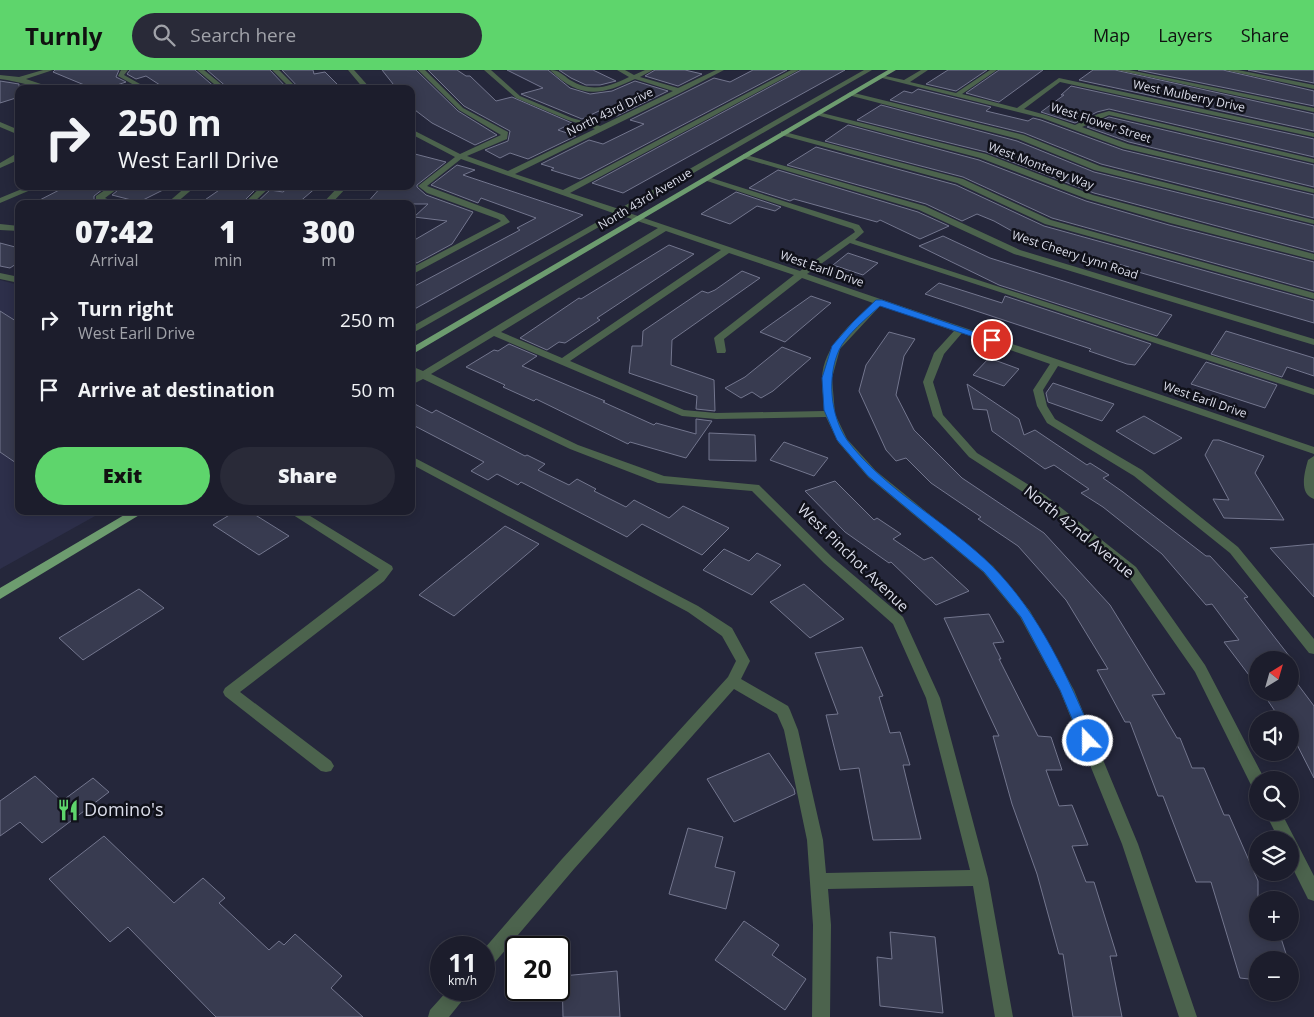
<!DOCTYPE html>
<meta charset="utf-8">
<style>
:root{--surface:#1c1d2c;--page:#292a38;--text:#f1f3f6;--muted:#a0a2a9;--line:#3a3b48;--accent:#5ed56c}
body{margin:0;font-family:"Open Sans",sans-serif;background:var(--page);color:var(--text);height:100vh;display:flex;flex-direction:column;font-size:19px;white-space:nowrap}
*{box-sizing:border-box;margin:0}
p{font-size:16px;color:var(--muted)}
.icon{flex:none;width:28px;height:28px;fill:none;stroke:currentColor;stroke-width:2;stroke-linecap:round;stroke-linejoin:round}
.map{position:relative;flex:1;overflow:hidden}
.side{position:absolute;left:15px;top:130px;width:400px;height:315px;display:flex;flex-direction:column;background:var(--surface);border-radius:10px;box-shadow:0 2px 12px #0003,0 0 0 1px var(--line)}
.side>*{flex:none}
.top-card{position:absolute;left:15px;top:15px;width:400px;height:105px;border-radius:10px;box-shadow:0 2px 12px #0003,0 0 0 1px var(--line);background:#1c1d2c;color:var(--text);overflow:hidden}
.needle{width:32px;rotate:37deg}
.controls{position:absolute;left:1249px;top:581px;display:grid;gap:10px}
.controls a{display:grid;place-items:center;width:50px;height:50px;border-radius:50%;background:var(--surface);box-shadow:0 2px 12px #0003,0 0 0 1px var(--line);font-size:25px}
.speed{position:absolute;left:430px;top:866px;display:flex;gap:10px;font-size:25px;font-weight:700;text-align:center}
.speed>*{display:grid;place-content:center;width:65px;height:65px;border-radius:50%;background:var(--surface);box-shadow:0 2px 12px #0003,0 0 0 1px var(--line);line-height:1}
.speed small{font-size:12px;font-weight:400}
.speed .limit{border:2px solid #111;border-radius:8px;background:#fff;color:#111}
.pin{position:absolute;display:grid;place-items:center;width:42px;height:42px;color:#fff;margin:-21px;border:2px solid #fff;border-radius:50%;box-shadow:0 1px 5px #0007}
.me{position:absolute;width:55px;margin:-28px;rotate:338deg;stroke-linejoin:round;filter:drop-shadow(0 0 4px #0008)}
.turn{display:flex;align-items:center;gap:18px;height:105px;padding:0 20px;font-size:22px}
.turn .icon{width:65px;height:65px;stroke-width:2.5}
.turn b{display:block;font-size:35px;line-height:42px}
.eta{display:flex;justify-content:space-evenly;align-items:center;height:85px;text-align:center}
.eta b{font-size:30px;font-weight:800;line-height:35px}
.action{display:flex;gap:10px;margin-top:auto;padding:10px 20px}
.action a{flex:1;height:58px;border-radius:30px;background:var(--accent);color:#111;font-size:20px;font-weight:800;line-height:58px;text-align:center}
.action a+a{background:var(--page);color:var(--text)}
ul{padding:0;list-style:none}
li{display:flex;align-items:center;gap:15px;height:70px;padding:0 20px}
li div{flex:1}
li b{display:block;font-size:19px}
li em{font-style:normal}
header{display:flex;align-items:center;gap:30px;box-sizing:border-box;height:70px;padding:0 25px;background:var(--accent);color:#111}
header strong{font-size:24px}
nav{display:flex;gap:28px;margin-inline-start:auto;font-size:18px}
.search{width:350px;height:45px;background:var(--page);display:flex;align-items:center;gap:12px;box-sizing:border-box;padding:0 18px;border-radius:28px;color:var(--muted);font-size:19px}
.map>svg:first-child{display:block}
</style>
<header>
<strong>Turnly</strong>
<div class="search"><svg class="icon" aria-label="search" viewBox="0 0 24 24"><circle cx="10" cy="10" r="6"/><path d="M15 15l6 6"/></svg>Search here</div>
<nav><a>Map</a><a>Layers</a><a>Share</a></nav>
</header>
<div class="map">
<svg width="1314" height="947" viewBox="0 0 1314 947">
<rect width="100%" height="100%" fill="#25273b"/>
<!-- built -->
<path fill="#2d2f4a" d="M0,210L19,215V441H104L0,499Z"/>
<!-- building -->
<path fill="#383b50" stroke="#73768e" d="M55,0H119L116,7L126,12L105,19H94L53,2Z
M130,0H195L217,19H176L171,15L163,17L146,6L136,9L127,4Z
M207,0H270L288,19H229Z
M282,0H313L314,4L325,2L338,15L332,16L333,19H300Z
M382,0H416L458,41L497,65L475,75L432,53L411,37V19H397Z
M428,0H457L466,6H470L496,31L512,27L572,53L558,60L576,66L528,89L510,83L500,88L485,80L508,71L510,61L464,36Z
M507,0H548L570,18L590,24L612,21L635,11L668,21L617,46L599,41L582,49L521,24L543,18Z
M559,0H593L616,11L600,15H586L571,8Z
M655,0H685L702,4L678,16L645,6Z
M753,0H787L580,109L551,100L554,98L541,94L589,70L603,74L644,54L630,50L714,8L730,12Z
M801,0H845L623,123L592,113Z
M948,0H987L956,21L926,14Z
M999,0H1043L999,32L966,23Z
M1093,0H1115L1314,44V61L1079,10Z
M1138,0H1223L1314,21V36Z
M1248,0H1314V13Z
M0,11L19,14V27L0,33Z
M1071,16L1314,69V87L1109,39L1097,42L1075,53L1041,42L1064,25H1061Z
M918,19L991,37L986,41L1028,51L1033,48L1041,50L1123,80L1314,125V148L1101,94L1024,63L890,30L904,21L912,23Z
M881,35L1017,71L1094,102L1314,156V182L1094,123L986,82L857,50Z
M1109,47L1314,95V117L1129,72L1087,57Z
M848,55L979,90L1086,131L1169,155L1314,192V221L1052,148L963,107L825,71Z
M816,77L956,115L1044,156L1314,231V253L1128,199L1129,197L1028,170L994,151L977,144L962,151L926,134L787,95Z
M411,83L446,92L417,115V117L426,125L473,142L452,174L417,193L411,191V172L447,151L414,147L428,134H366L382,116H411Z
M457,95L475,100L463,105L583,145L411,241V218L520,160L517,158L536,148L481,128L478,133L431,115Z
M778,100L918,142L949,156L920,169L880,150L877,152L794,129L790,131L749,118Z
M67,116H107L94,126V131L101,134H32Z
M123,116H171L139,132L112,125Z
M225,116H243L257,118L241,134H199Z
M290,116H318L297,134H255L270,120L283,122Z
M736,122L781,137L775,141L757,136L730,154L701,144Z
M943,166L990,188L1172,245L1157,266L999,215L919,176Z
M0,173L19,178V192L10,198L0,196Z
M669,175L694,184L597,248L600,250L565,273L559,272L547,280L520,268L579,228L581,229Z
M848,183L878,193L863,205L833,195Z
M742,201L760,208L672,270L671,295L714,310L715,341L696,339L697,326L629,303L632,276H642L643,261L702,221L708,223L715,220Z
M939,213L1002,233L1005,226L1151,274L1135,295L1127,294L1089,281L1091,279L925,224Z
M811,226L831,233L785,272L760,262Z
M0,241L19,253V395L0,382Z
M1226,261L1314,288V306L1287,297L1282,307L1211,284Z
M889,262L915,269L904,286L896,325L914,360L962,408L1044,463L1110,535L1165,624L1152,625L1177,668H1180L1192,698H1204L1224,745H1229L1258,811V862H1279L1288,890H1258V910L1240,908L1211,812H1196L1163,726H1158L1130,652H1125L1097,600L1108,599L1066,530L1018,476L978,449L981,447L931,413L906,388L896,391L886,380L859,321L866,295Z
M509,274L537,286L522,296L605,331L603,332L654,355L656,353L696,364V349L712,351L686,388L630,372L628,374L536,329L534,331L503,317L505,315L466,297L494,280L498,281Z
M782,277L811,288L773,321L761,328L752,322L741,328L725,318L745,307Z
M989,288L1019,299L1004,316L973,305Z
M1206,292L1277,315L1265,338L1191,314Z
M1053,313L1114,334L1102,351L1048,332L1046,323Z
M967,314L1019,349L1024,365L1035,360L1087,395L1090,393L1109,405L1103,408L1123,422L1206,486H1210L1248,527L1244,528L1290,587L1258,590V617L1224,572L1239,570L1212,534L1206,535L1162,484L1103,437L1081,423L1089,419L1054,395L1045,399L992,361L987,340L973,339Z
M411,332L432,343L436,340L525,386L527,385L545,394L538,400L569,415L577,409L596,419L594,421L626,437L634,430L669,448L683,436L729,458L702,485L642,454L627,467L521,412L518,415L497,404L488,410L471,401L484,392L411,354Z
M1144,346L1182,368L1154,384L1116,361Z
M709,363L755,365L756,391L709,390Z
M1213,370H1219L1264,386L1255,403L1284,450L1224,448L1213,429L1229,430L1205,385Z
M784,372L828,388L814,406L770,390Z
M835,411L874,450L877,448L901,464L893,469L924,490L932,487L969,521L936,535L891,492L889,493L845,462L805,421Z
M236,441H249L289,466L259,485L213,455Z
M505,456L539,474L454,546L419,525Z
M1314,474V527L1270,478Z
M724,479L749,491L757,483L781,495L752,525L703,500Z
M804,514L844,549L810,568L770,532Z
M139,519L164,538L83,590L59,568Z
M989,544L1004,572L993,573L1001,589H999L1038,666L1051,667L1062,700H1046L1059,736L1072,735L1088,775L1072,776L1086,812H1094L1117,886H1110L1122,947H1073L1063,884H1059L1037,804L1012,734L993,666H999L944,548Z
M862,577L883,626L879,627L890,663L900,662L910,695H903L921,769L873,770L859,698L840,700L826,645L838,644L815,583Z
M1290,604L1314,636V708L1290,661V650H1281L1262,622H1290Z
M769,683L794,719L795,724L734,752L707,709Z
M35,706L62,731L93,708L109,722L42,773L20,752L0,766V731Z
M688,758L723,767L715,797L735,802L726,839L669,824Z
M104,766L174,833L203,808L225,828L219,833L269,880L279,871L284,875L295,864L342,906L331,918L363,947H216L128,857L110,872L49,809Z
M744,851L779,875L772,885L806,909L785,940L715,890Z
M890,862L935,867L943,943L880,936L877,887L892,889Z
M617,901L620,947H563L562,906Z"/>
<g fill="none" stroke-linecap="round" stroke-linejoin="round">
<!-- minor -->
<path fill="#4c634d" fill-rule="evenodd" d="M43,0H53L26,9L56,19C37,19 19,11 0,9V5L19,7Z
M121,0H128L124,5L149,19H141L118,6Z
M197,0H204L227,19H220Z
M272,0H279L298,19H291Z
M348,0H354L371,19H364Z
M418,0H425L463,38L508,62L507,69L467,86L508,101L595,59L568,50L516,28L484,0H491L520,26L572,48L600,56L673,21L635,9C600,26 580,29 550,0C559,0 563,5 570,10C592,23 608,17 629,7L617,0H625L634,5L645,0H653L640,7L678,18L716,0H724L682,22L515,104L563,120L791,0H799L570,123L619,139L864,0H872L626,142L800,201L855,162L853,159L701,109L708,107L859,155L864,162L855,170L1314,319V325L850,173L807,204L1314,377V384L1058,296L1043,320L1047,336L1055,349L1142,400L1238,477L1314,569V584L1309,583L1230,483L1134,406L1047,353L1037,336L1033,320L1050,294L962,263L944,284L933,312L943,345L977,383L1045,425L1136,497L1205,595L1265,710H1258V718L1252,717L1195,602L1126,503L1037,431L969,387L933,346L923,312L934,283L954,261L881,235L840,279L832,308L835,344L847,369L876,401L993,496L1030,541L1074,620L1138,774L1197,947H1179L1122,774L1060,621L1020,547L983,502L868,407L838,372L826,347L716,349L682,346L494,266L431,304L578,375L664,406L759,415L832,487L903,547L940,628L988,808L1013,947H995L973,816L828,819L831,855L830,947H812L813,855L807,770L784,660L777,644L734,619L574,799L490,898L484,901V879L562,789L728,607L736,591L722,566L688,542L411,394V386L698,536L732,558L750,591L741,609L788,636L790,640L798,660L823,770L826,803L970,800L926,628L893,554L824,493L752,421L658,413L570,379L423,309L411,315V307L415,305L411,303V296L423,301L658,158L620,145L411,264V257L613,143L461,89L427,116L504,145L510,152L411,205V198L501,151L498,149L427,123L418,116L455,87L411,64V59L460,84L501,65L459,40ZM666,161L721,180L562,288L501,262ZM729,183L794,205L716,266L714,268L717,283H725L726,281L724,269L802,208L873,233C851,254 823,276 822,309C822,320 824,331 824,341L716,343L684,340L570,291Z
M921,0H928L910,12L956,23L990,0H997L962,24L1017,38L1059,8L1314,63V67L1060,12L1024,39L1046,45L1075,55L1098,44L1109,41L1314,89V93L1109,45L1082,57L1128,74L1314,119V123L1123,78L1042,48L878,7L881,5L904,10Z
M1117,0H1129L1314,38V42Z
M1225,0H1238L1314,15V19Z
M850,22L1024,65L1100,96L1314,150V154L1094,100L1018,69L848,25L847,24Z
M818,42L986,84L1093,125L1314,184V190L1170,153L1087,129L980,88L816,45V43Z
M0,52L19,60V65L0,57Z
M781,61L963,109L1051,150L1314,223V229L1045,154L957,113L781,65Z
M19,82L18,90L0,98V93Z
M743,84L925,136L1020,180L1314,269V275L1014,184L919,140L743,88Z
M29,116H40L0,133V128Z
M111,116H121L105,128L119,134H107L96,130V126Z
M187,116H196L175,134H166Z
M262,116H271L252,134H243Z
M339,116H348L331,134H322Z
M0,154L19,156V161L0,160Z
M0,203L19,207V213L0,209Z
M1314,386V429C1298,424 1305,401 1308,390Z
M287,441H302L392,496L393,499L384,511L240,622L331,691L334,696L331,701L326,702L321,701L225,626L223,622L225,618L379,500Z
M1265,742H1281L1314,806V831L1308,829L1290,793V770H1279Z
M448,920H469L466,926L449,947H428L430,940Z"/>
<!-- major -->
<path fill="#6d9c6f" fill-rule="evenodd" d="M888,0H896L411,285V278Z
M131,441H146L0,529V518Z"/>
</g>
<!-- route -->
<path fill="#1a73e8" stroke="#114b97" d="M876,230H882L997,270L992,273L989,272L880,236C868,247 846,265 839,280C827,307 830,345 847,370C884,420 949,453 992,496C1040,544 1069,609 1095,671L1093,675L1088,677L1083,675L1060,620L1021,547L984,502L868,406L837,370L824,340L822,308L832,276L853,252Z"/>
<!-- icons -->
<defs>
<g id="restaurant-bare" transform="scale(1.725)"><path d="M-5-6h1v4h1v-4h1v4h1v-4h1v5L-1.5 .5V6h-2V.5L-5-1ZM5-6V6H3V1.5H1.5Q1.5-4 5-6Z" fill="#5ed56c" stroke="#10111a" stroke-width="2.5" paint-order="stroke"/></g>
</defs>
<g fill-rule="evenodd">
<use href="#restaurant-bare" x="68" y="740"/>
</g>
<g text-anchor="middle" stroke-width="5" stroke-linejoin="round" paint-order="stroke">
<!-- far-street labels -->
<g font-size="12" fill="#dbddea" stroke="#10111a">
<text transform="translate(1189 26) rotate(12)" y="4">West Mulberry Drive</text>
<text transform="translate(610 42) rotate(-26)" y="4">North 43rd Drive</text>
<text transform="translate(1101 53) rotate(18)" y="4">West Flower Street</text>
<text transform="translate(1041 96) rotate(21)" y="4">West Monterey Way</text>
<text transform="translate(645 129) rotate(-31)" y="4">North 43rd Avenue</text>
<text transform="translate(1075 185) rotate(18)" y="4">West Cheery Lynn Road</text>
<text transform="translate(822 199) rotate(19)" y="4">West Earll Drive</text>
<text transform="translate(1205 330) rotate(19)" y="4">West Earll Drive</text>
</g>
<!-- street labels -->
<g font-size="15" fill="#dbddea" stroke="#10111a">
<text transform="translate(1079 462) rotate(39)" y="5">North 42nd Avenue</text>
<text transform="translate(853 488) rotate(44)" y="5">West Pinchot Avenue</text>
</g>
<!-- near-poi labels -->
<g font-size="18" fill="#dbddea" stroke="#10111a" text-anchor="start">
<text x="84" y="746">Domino's</text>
</g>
</g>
</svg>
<div class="controls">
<a><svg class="needle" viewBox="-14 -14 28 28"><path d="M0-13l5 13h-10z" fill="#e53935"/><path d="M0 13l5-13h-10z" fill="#a0a2a9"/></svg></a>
<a><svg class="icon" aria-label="sound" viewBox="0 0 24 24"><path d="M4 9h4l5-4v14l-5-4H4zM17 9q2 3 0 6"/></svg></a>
<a><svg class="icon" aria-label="search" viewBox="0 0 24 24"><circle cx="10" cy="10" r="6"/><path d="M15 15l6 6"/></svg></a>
<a><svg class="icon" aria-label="layers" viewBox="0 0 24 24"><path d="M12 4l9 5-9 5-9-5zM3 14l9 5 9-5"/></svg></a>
<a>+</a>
<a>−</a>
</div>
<div class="speed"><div>11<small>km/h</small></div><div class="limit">20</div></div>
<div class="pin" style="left:992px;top:270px;background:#d93025"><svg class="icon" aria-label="arrive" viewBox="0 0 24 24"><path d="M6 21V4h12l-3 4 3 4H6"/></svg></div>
<svg class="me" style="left:1088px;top:671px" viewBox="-20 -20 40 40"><circle r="17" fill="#1a73e8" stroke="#fff" stroke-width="3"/><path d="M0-11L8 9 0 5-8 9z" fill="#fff"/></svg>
<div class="top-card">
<div class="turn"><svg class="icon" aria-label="right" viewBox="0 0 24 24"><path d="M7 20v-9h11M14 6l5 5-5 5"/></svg><div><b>250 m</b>West Earll Drive</div></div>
</div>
<section class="side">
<div class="eta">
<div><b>07:42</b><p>Arrival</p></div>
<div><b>1</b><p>min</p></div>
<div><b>300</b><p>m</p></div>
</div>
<ul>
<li><svg class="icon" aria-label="right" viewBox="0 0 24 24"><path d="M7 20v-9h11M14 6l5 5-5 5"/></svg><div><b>Turn right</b><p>West Earll Drive</p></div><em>250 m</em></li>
<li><svg class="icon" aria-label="arrive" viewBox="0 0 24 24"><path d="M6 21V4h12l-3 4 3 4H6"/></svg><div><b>Arrive at destination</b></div><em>50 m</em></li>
</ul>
<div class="action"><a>Exit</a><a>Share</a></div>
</section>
</div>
